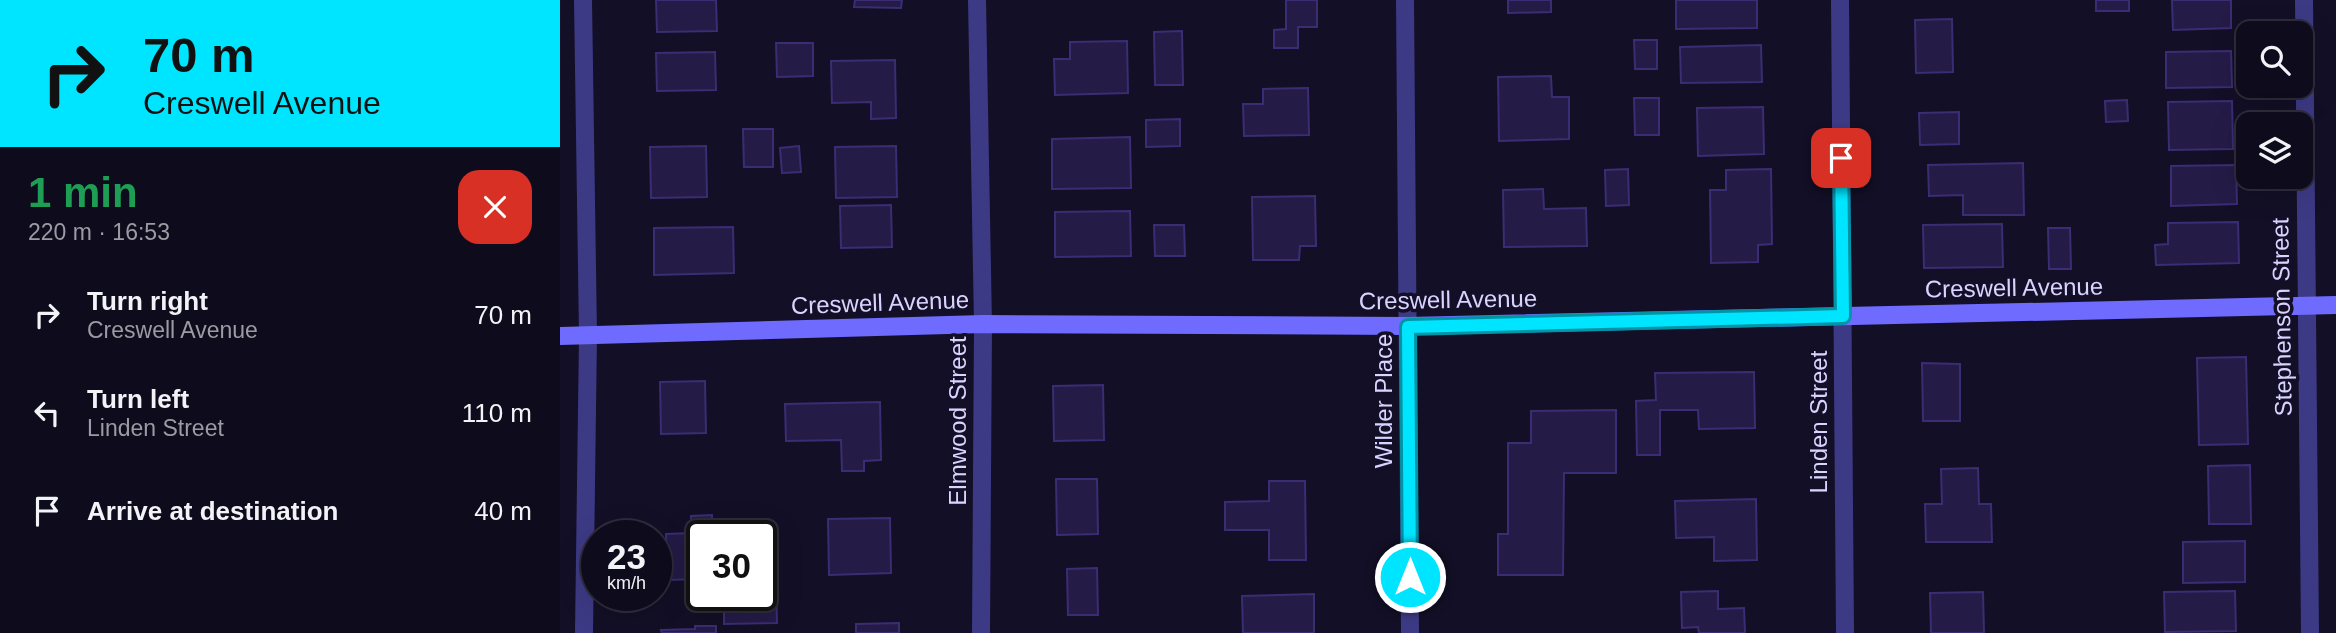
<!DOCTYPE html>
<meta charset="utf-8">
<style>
:root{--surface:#0e0b1c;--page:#171425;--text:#f1f3f6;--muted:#9b9ba3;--line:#2e2b3b}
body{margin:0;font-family:Arial,sans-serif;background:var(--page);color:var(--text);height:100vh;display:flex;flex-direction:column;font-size:26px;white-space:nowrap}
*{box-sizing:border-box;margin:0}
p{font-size:23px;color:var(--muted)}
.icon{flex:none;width:38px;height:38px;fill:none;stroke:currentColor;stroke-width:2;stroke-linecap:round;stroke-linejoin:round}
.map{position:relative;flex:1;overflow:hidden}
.drawer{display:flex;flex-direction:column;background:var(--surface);width:560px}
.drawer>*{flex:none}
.banner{background:#00e5ff;color:#111;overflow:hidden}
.buttons{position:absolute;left:1676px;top:21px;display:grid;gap:14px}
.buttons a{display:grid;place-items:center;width:77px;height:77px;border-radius:14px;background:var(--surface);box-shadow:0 7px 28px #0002,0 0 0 2px var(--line);font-size:35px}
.speed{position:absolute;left:21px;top:520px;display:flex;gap:14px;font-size:35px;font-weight:700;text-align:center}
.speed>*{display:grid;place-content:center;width:91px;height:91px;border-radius:50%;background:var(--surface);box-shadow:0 7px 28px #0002,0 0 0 2px var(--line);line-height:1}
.speed small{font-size:18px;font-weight:400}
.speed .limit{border:4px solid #111;border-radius:10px;background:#fff;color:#111}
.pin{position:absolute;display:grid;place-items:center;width:60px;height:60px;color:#fff;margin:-30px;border-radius:14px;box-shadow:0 4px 10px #0006}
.me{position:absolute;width:77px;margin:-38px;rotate:0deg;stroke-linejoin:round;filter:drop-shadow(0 0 5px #0008)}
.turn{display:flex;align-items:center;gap:24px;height:147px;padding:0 28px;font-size:32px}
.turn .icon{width:91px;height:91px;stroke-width:2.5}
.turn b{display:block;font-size:49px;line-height:60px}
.round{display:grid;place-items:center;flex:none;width:74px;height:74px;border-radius:21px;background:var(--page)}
.summary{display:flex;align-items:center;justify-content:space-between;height:119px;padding:0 28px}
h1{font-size:42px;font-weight:800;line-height:52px;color:#1e9e55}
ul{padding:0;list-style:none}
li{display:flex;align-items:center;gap:21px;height:98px;padding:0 28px}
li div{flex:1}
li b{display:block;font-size:26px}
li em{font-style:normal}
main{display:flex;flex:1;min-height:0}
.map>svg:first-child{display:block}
</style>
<main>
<section class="drawer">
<div class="banner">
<div class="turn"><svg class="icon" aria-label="right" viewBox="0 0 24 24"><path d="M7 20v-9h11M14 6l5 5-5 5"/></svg><div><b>70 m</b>Creswell Avenue</div></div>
</div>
<div class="summary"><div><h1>1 min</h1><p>220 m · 16:53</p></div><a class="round" style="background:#d93025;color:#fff"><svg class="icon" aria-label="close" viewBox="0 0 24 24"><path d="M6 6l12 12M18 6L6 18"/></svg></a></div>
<ul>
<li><svg class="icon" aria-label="right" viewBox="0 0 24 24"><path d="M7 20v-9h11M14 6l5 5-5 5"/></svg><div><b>Turn right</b><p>Creswell Avenue</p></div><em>70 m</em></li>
<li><svg class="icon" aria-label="left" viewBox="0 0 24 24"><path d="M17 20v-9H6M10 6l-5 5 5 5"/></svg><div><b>Turn left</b><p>Linden Street</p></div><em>110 m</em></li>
<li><svg class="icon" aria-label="arrive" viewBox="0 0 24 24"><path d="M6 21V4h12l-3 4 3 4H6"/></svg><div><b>Arrive at destination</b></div><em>40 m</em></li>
</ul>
</section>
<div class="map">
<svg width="1776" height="633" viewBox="0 0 1776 633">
<rect width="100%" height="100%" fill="#130f26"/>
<!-- building -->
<path fill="#241b47" stroke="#3b2d73" stroke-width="2" d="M96,0H156L157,31L97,32Z
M295,0H342L341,8L294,7Z
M726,0H757V27H738V48H714V30L726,29Z
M948,0H991V12L948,13Z
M1116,0H1197V28L1116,29Z
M1536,0H1569V11H1536Z
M1612,0H1671V28L1613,30Z
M1392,19L1393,72L1356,73L1355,20Z
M622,31L623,85H595L594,32Z
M1074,40H1097V69H1075Z
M567,41L568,93L495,95L494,59H510V42Z
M216,43H253V76L217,77Z
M1201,45L1202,82L1121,83L1120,47Z
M1671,51L1672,87L1606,88V52Z
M155,52L156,90L97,91L96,53Z
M335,60L336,118L311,119V102L272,103L271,61Z
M991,76L992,97H1009V139L939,141L938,77Z
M748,88L749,135L684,136L683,104H703V89Z
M1074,98H1099V135H1075Z
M1567,100L1568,121L1546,122L1545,101Z
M1672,101L1673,149L1609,150L1608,102Z
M1203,107L1204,154L1138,156L1137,108Z
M1399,112V144L1360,145L1359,113Z
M620,119V146L586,147V120Z
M183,129H213V167H184Z
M570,137L571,188L492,189V139Z
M146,146L147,197L91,198L90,147Z
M239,146L241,172L222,173L220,148Z
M336,146L337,197L276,198L275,147Z
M1463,163L1464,215H1403V195L1369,196L1368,165Z
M1676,165L1677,204L1611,206V166Z
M1068,169L1069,205L1046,206L1045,170Z
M1211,169L1212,244L1198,245V262L1151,263L1150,190H1166V170Z
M983,189L984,209L1026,208L1027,246L944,247L943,190Z
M755,196L756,246H740L739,260H693L692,197Z
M331,205L332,247L281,248L280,206Z
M570,211L571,256L495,257V212Z
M1678,222L1679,263L1596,265L1595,245L1608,244V223Z
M1442,224L1443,267L1364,268L1363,225Z
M594,225H624L625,256H595Z
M173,227L174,273L94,275V228Z
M1488,228H1510L1511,269H1489Z
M1686,357L1688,444L1639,445L1637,358Z
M1362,363L1400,364V421H1363Z
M1194,372L1195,428L1139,429L1138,410H1100V455H1077L1076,401L1096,400L1095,373Z
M145,381L146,433L101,434L100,382Z
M543,385L544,440L494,441L493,386Z
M320,402L321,460L304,461V471H282L281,440L226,441L225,404Z
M1056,410V473H1004L1003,575H938V534H948V443H971V411Z
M1690,465L1691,524H1649L1648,466Z
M1418,468L1419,504H1431L1432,542H1366L1365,504H1382L1381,469Z
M496,479H537L538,534L497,535Z
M709,481H745L746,560H709V530H665V502L709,501Z
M1196,499L1197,560L1154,561V537L1116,538L1115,501Z
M152,515V536H142V579L107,580L106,534L132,533L131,516Z
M330,518L331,573L269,575L268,519Z
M1685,541V582L1623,583V542Z
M537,568L538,615H508L507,569Z
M201,585H216L217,623L164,624V595H201Z
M1158,591V609L1184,608L1185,633H1139L1138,627L1122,628L1121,592Z
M1675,591L1676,631L1605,632L1604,592Z
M1423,592L1424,633H1371L1370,593Z
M754,594V633H683L682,596Z
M339,623V633H296V624Z
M135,626H156V633H102L101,630L135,629Z"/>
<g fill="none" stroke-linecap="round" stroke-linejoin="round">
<!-- street -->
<path stroke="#3d3a85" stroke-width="18" d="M23,0L28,335L24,633
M417,0L423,324L421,633
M845,0L850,633
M1280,0L1285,633
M1744,0L1750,633"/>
<!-- secondary -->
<path stroke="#6f6bff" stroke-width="18" d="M0,336L423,324L848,326L1776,305"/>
</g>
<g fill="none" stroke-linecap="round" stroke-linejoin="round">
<!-- route casing -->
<g stroke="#0095a6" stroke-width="18">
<path id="route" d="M850,577L848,327L1283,316L1281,158"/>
</g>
<!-- route -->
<use href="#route" stroke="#00e5ff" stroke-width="12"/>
</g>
<g text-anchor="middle" stroke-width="7" stroke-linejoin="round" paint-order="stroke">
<!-- street labels -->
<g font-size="24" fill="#d9d4ff" stroke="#130f26">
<text transform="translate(1454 288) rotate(-1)" y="8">Creswell Avenue</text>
<text transform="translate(888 300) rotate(-1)" y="8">Creswell Avenue</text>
<text transform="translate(320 303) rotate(-2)" y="8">Creswell Avenue</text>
<text transform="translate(1722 317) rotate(-91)" y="8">Stephenson Street</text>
<text transform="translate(824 401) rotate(-90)" y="8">Wilder Place</text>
<text transform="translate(398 421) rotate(-90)" y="8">Elmwood Street</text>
<text transform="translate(1259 422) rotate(-90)" y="8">Linden Street</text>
</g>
</g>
</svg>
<div class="buttons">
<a><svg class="icon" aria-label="search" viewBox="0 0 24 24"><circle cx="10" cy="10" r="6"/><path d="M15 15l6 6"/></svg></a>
<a><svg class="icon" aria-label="layers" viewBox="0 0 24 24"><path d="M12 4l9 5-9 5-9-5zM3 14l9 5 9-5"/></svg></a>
</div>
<div class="speed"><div>23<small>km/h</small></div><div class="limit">30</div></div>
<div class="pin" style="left:1281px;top:158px;background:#d93025"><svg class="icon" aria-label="arrive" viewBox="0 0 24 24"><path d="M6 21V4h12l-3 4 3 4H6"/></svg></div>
<svg class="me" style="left:850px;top:577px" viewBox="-20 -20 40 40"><circle r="17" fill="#00e5ff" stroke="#fff" stroke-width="3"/><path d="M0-11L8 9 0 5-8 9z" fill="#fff"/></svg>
</div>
</main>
